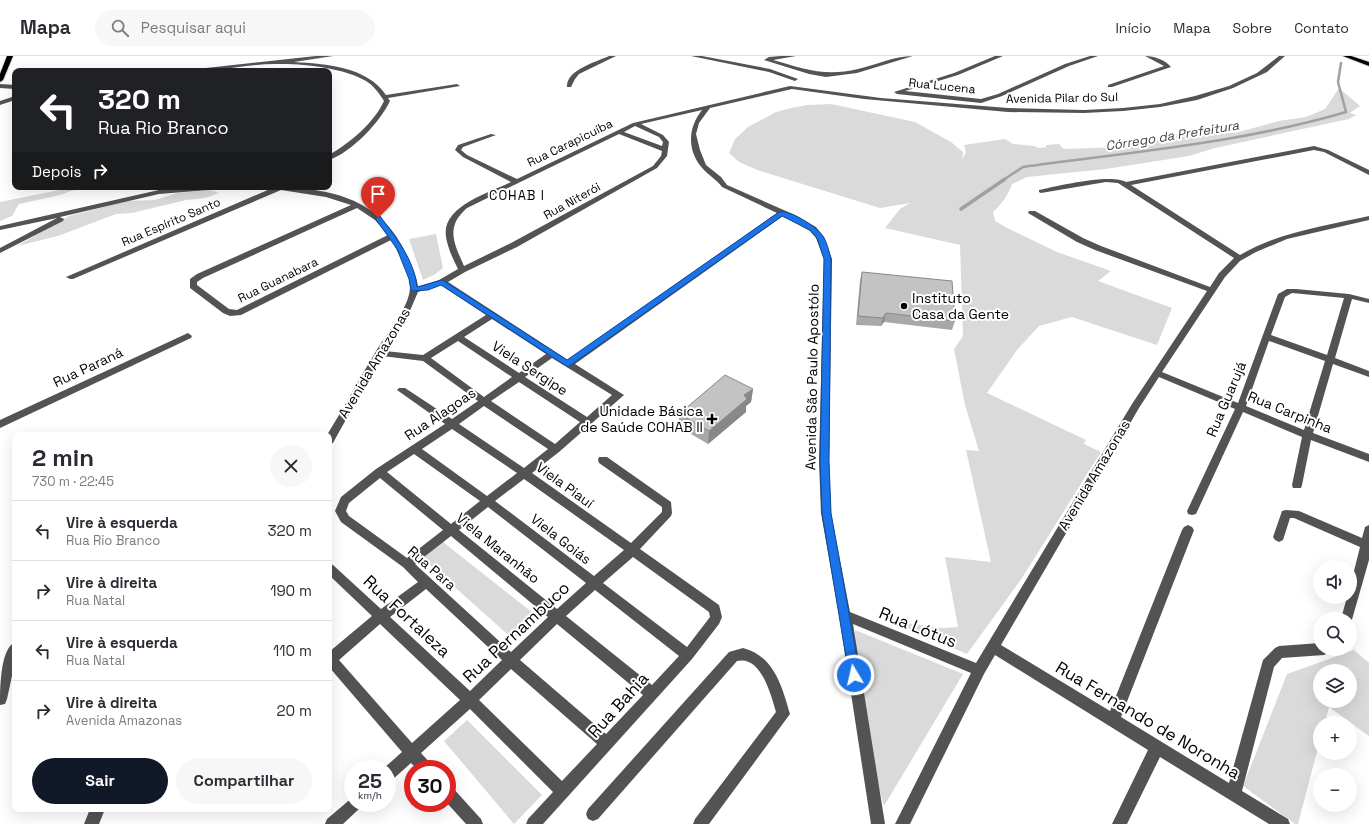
<!DOCTYPE html>
<html lang="pt">
<meta charset="utf-8">
<style>
:root{--surface:#fff;--page:#f7f7f7;--text:#2b2b33;--muted:#7c7c81;--line:#e1e1e2;--accent:#111827}
body{margin:0;font-family:"Space Grotesk",sans-serif;background:var(--page);color:var(--text);height:100vh;display:flex;flex-direction:column;font-size:15px;white-space:nowrap}
*{box-sizing:border-box;margin:0}
p{font-size:13px;color:var(--muted)}
.icon{flex:none;width:22px;height:22px;fill:none;stroke:currentColor;stroke-width:2;stroke-linecap:round;stroke-linejoin:round}
.map{position:relative;flex:1;overflow:hidden}
.panel{position:absolute;left:12px;top:376px;width:320px;height:380px;display:flex;flex-direction:column;background:var(--surface);border-radius:8px;box-shadow:0 4px 16px #0002}
.panel>*{flex:none}
.banner{position:absolute;left:12px;top:12px;width:320px;height:122px;border-radius:8px;box-shadow:0 4px 16px #0002;background:#202124;color:#fff;overflow:hidden}
.tools{position:absolute;left:1313px;top:504px;display:grid;gap:8px}
.tools a{display:grid;place-items:center;width:44px;height:44px;border-radius:50%;background:var(--surface);box-shadow:0 4px 16px #0002;font-size:20px}
.speed{position:absolute;left:344px;top:704px;display:flex;gap:8px;font-size:20px;font-weight:700;text-align:center}
.speed>*{display:grid;place-content:center;width:52px;height:52px;border-radius:50%;background:var(--surface);box-shadow:0 4px 16px #0002;line-height:1}
.speed small{font-size:10px;font-weight:400}
.speed .limit{border:6px solid #d22;background:#fff;color:#111}
.pin{position:absolute;display:grid;place-items:center;width:34px;height:34px;color:#fff;margin:-41px -17px;border-radius:50% 50% 50% 0;rotate:-45deg;box-shadow:0 0 4px #0007}
.pin .icon{rotate:45deg}
.me{position:absolute;width:44px;margin:-22px;rotate:351deg;stroke-linejoin:round;filter:drop-shadow(0 0 3px #0008)}
.turn{display:flex;align-items:center;gap:14px;height:84px;padding:0 20px;font-size:18px}
.turn .icon{width:52px;height:52px;stroke-width:2.5}
.turn b{display:block;font-size:28px;line-height:34px}
.then{display:flex;align-items:center;height:38px;padding:0 20px;background:#0003;gap:8px;font-size:15px}
.round{display:grid;place-items:center;flex:none;width:42px;height:42px;border-radius:21px;background:var(--page)}
.head{display:flex;align-items:center;justify-content:space-between;height:68px;padding:0 20px}
h1{font-size:24px;font-weight:700;line-height:30px}
.primary-button{display:flex;gap:8px;margin-top:auto;padding:8px 20px}
.primary-button a{flex:1;height:46px;border-radius:24px;background:var(--accent);color:#fff;font-size:16px;font-weight:700;line-height:46px;text-align:center}
.primary-button a+a{background:var(--page);color:var(--text)}
ul{padding:0;list-style:none}
li{display:flex;align-items:center;gap:12px;height:60px;padding:0 20px;border-top:1px solid var(--line)}
li div{flex:1}
li b{display:block;font-size:15px}
li em{font-style:normal}
header{display:flex;align-items:center;gap:24px;box-sizing:border-box;height:56px;padding:0 20px;background:var(--surface);border-bottom:1px solid var(--line)}
header strong{font-size:19px}
nav{display:flex;gap:22px;margin-inline-start:auto;font-size:14px}
.search{width:280px;height:36px;background:var(--page);display:flex;align-items:center;gap:10px;box-sizing:border-box;padding:0 14px;border-radius:22px;color:var(--muted);font-size:15px}
.map>svg:first-child{display:block}
</style>
<header>
<strong>Mapa</strong>
<div class="search"><svg class="icon" aria-label="search" viewBox="0 0 24 24"><circle cx="10" cy="10" r="6"/><path d="M15 15l6 6"/></svg>Pesquisar aqui</div>
<nav><a>Início</a><a>Mapa</a><a>Sobre</a><a>Contato</a></nav>
</header>
<div class="map">
<svg width="1369" height="768" viewBox="0 0 1369 768">
<rect width="100%" height="100%" fill="#fff"/>
<!-- green -->
<path fill="#dadada" fill-rule="evenodd" d="M1339,32L1360,50L1350,57L1356,59L1349,63L1215,92L1189,100L1106,113L1027,121L1012,128C1009,138 1001,149 993,156L995,165L1007,172L1057,196L1111,215L1098,225L1172,252L1157,289L1072,261L1039,270L1017,294L987,337L1086,384L1084,388L1101,396L1022,522L967,598L891,565L942,572L958,571L945,501L991,506L966,394L979,395L965,349L954,293L963,280L960,189L885,172L900,153L910,147L880,152L760,115L739,106L729,97L735,83L748,71L765,62L776,56L791,52L808,49L831,48L915,66L951,86L963,96L962,104L966,96L964,89L1005,83L1013,88L1034,90L1039,92L1046,91V89L1059,88L1064,93L1123,91L1128,90L1125,88L1143,86L1152,89L1151,85L1195,75L1203,78L1216,76L1235,77L1279,65L1306,61L1325,53Z
M69,132L77,133L60,139L19,148L12,160L0,165V146Z
M210,134L219,137L205,142L186,144L132,157L116,158L58,180L17,190L69,160L127,145L155,144L177,137Z
M436,178L443,212L434,219L423,224L409,183Z
M443,486L538,561L514,584L421,501Z
M855,574L963,618L884,750L859,660Z
M1354,594L1369,607V680L1329,651L1325,667H1320V684L1298,768H1295L1243,730L1287,618ZM1320,615H1350V645H1320Z
M467,664L542,739L514,768L444,685Z"/>
<g fill="none" stroke-linecap="round" stroke-linejoin="round">
<!-- stream-far1 -->
<path stroke="#a1a1a1" stroke-width="2.5" d="M1003,124L1023,111C1131,96 1241,87 1346,56L1338,26L1341,7"/>
<!-- stream -->
<path stroke="#a1a1a1" stroke-width="3.5" d="M961,153L1005,123"/>
<!-- major casing -->
<g stroke="#dbdbdb" stroke-width="2">
<path id="major" d="M7,0H13L3,24L0,26V18Z
M1343,0H1351L1369,6V10Z"/>
</g>
<!-- minor -->
<path fill="#535353" fill-rule="evenodd" d="M316,0H333L294,6C326,8 366,10 386,39L457,28L460,30L388,42L390,45C380,66 352,96 329,104V99C351,86 373,68 384,45C379,37 374,30 366,25C345,12 301,7 276,8C249,8 222,15 194,15L197,13Z
M609,0H616L579,18L575,23L571,31H567C566,14 596,6 609,0Z
M691,0H702L770,13L798,23L795,25L769,16Z
M781,0H796L773,4C804,13 825,21 858,13C876,9 894,0 913,0L857,17L826,21L809,18L764,4L769,1Z
M995,0H1003L958,19L905,35L981,43L998,38L1065,8L1090,0H1098L1069,10L1002,40L981,47L897,38L894,36L954,17Z
M1145,0C1155,0 1165,4 1171,11L1112,31H1108V29L1164,10Z
M1279,0H1285L1267,16L1233,32L1197,44L1160,51L1123,55L1084,57L1008,56L864,43L792,33L710,52L699,67L696,78L700,94L706,109L721,121L727,129L795,159L816,171L824,181L832,203L829,405L831,457L850,556L976,607L1132,348L1207,235L1095,194L1077,186L1028,157L1029,155H1035L1083,182L1101,190L1210,231L1219,217L1234,202L1118,127L1106,126L1041,137L1039,136V134C1056,130 1112,117 1126,126L1314,90L1328,94L1369,114V119L1324,96L1314,94L1131,129L1240,199C1279,176 1325,170 1369,160V164L1287,183L1256,196L1240,205L1225,221L1162,316L1238,347L1278,238L1287,233H1296L1349,238L1369,243V247L1352,243L1335,302L1369,315V321L1333,308L1313,377L1369,398V406L1311,384L1302,429L1301,432H1293L1292,429L1302,381L1243,356L1196,458L1192,459L1188,458L1187,455L1235,353L1159,321L1139,352L1001,589L1110,655L1182,474L1184,471L1188,469L1192,471L1194,474L1121,661L1229,727L1263,604L1275,592L1279,590L1320,587V593H1330L1328,597L1324,599L1282,602L1274,611L1242,735L1288,763L1290,768H1269L1160,701L1127,768H1112L1148,694L995,599L984,618L910,768H895L971,617L853,568L885,768H871L839,559L821,457L819,405L824,203L816,182L810,175L783,160L575,308L624,339L559,396L532,417L631,487L662,456V451L599,407L598,404L599,401H607L671,446L672,457L671,460L640,493L719,549L722,561L719,568L692,603L543,768H526L528,763L553,736L470,653L421,697L431,708L433,713H417L411,707L392,724L387,726V713H383L402,696L329,611V596L372,560L329,519V507L333,509L381,553L418,526L403,511L341,466L335,455L341,441L376,413L445,368L397,334L399,332H405L452,363L478,345L423,305L382,300L339,376L333,387L329,388V379H327C344,352 358,324 375,297C385,279 409,253 410,232C411,219 398,195 391,184L241,259L230,260L223,257L190,232V223L197,218L351,149L326,141L281,134L73,223H70L66,221L270,133L266,131C327,131 382,140 408,202C412,212 417,220 418,231L439,224L458,213C453,203 448,193 446,181C441,150 489,137 511,126L463,101L455,94L458,89L491,78L496,79L463,91L461,94L467,99L517,123L633,67L790,30L881,42L1008,52L1084,54L1123,52L1160,48L1195,40L1229,30L1257,17ZM702,54C687,73 687,96 704,114C710,120 717,124 722,131L777,157L568,304L448,226L465,216L517,191L657,112L667,100L669,86L663,79L641,68ZM635,70L659,81L663,86L662,90L624,76ZM619,78L662,95L661,100L653,110L511,187L464,210C454,187 445,171 467,152ZM357,152L375,164L388,179L237,254L229,253L197,229V226L203,222ZM441,229L486,259L423,299L385,295L409,257L418,236ZM1292,237L1344,242L1327,299L1271,279L1285,241ZM492,263L546,298L519,317L464,281ZM458,285L512,321L484,341L431,302ZM1269,285L1325,305L1304,374L1246,350ZM552,302L612,339L587,361L525,321ZM519,326L580,366L555,388L491,345ZM484,350L548,393L524,412L459,368ZM452,373L517,417L487,440L422,393ZM414,398L480,445L451,468L387,416ZM380,422L443,474L407,502L349,460L346,455L349,447ZM524,423L624,494L594,520L495,445ZM488,451L586,527L557,553L459,474ZM451,480L548,561L511,596L415,508ZM633,501L709,556L710,561L687,591L603,527ZM426,533L502,604L470,635L390,561ZM595,534L679,600L652,629L566,560ZM380,568L460,644L412,687L339,604ZM557,568L643,639L606,678L520,604ZM511,613L597,688L562,725L479,644Z
M0,28L15,29V33L0,32Z
M15,40V44L0,49V45Z
M196,131H224L221,133L159,138L60,161L64,163L63,165L0,197V192L57,162L0,174V170L159,134Z
M188,277L192,280L191,282L0,372V364Z
M1286,454L1299,455L1362,482L1365,471L1369,469V504L1351,567H1350V563H1341L1347,541H1350V531L1360,491L1294,462H1290L1283,484L1279,486L1275,484L1273,481L1281,458L1282,455Z
M15,586V606L7,643L5,648L0,649C0,633 0,593 15,586Z
M743,592C774,600 782,630 790,658L709,768H693L695,763L776,656C771,639 761,599 737,605L598,763L593,765L588,763L586,758L588,753L729,596Z
M447,729L452,731L481,763L483,768H466L447,747Z
M353,741V747H362L360,752L343,768H325L327,763Z
M90,753H105L99,768H84Z"/>
<!-- major -->
<use href="#major" fill="#000" fill-rule="evenodd"/>
</g>
<!-- wall -->
<path fill="#a8a8a8" d="M862,216L955,265L952,274L884,266L881,270L856,269L860,224Z
M753,333L751,346L746,350V356L708,388L679,371V358Z"/>
<!-- shaded-wall -->
<path fill="#888" d="M886,257L884,266L881,270L883,262Z
M753,333L751,346L746,350V356L708,388L709,375L744,339Z"/>
<!-- building -->
<path fill="#c3c3c3" stroke="#888" d="M862,216L952,225L955,265L886,257L883,262L858,260Z
M725,319L753,333L744,339L747,343L709,375L679,358Z"/>
<!-- route -->
<path fill="#1a73e8" stroke="#114b97" d="M779,156C791,154 815,170 822,179C827,185 829,196 831,203L829,405L831,457L860,619L859,623L854,625L850,623L849,619L822,457L820,405L824,203L817,182L810,174L782,160L568,311L441,229L428,234L411,235L409,223L397,193L375,162L380,160C396,182 414,203 417,231L442,224L444,225L567,304Z"/>
<!-- markers -->
<g fill="#000" stroke="#fff" stroke-width="1.5">
<circle cx="904" cy="250" r="4"/>
<path d="M710 357h4v4h4v4h-4v4h-4v-4h-4v-4h4z"/>
</g>
<g text-anchor="middle" stroke-width="4" stroke-linejoin="round" paint-order="stroke">
<!-- far-street labels -->
<g font-size="12" fill="#000" stroke="#fff">
<text transform="translate(942 30) rotate(6)" y="4">Rua Lucena</text>
<text transform="translate(1062 42) rotate(-1)" y="4">Avenida Pilar do Sul</text>
<text transform="translate(570 87) rotate(-26)" y="4">Rua Carapicuíba</text>
<text transform="translate(572 145) rotate(-29)" y="4">Rua Niterói</text>
<text transform="translate(171 166) rotate(-23)" y="4">Rua Espírito Santo</text>
<text transform="translate(278 224) rotate(-26)" y="4">Rua Guanabara</text>
</g>
<!-- far-water labels -->
<g font-size="13" font-style="italic" fill="#424242" stroke="#fff">
<text transform="translate(1172 79) rotate(-9)" y="5">Córrego da Prefeitura</text>
</g>
<!-- far-quarter labels -->
<g font-size="13" letter-spacing="1" fill="#000" stroke="#fff">
<text x="517" y="144">COHAB I</text>
</g>
<!-- poi labels -->
<g font-size="14" fill="#000" stroke="#fff" text-anchor="start">
<text x="912" y="247">Instituto<tspan x="912" dy="16">Casa da Gente</tspan></text>
<text x="703" y="360" text-anchor="end">Unidade Básica<tspan x="703" dy="16">de Saúde COHAB II</tspan></text>
</g>
<!-- street labels -->
<g font-size="14" fill="#000" stroke="#fff">
<text transform="translate(374 307) rotate(-59)" y="5">Avenida Amazonas</text>
<text transform="translate(88 311) rotate(-25)" y="5">Rua Paraná</text>
<text transform="translate(530 312) rotate(33)" y="5">Viela Sergipe</text>
<text transform="translate(812 321) rotate(-89)" y="5">Avenida São Paulo Apostólo</text>
<text transform="translate(1226 343) rotate(-67)" y="5">Rua Guarujá</text>
<text transform="translate(1290 356) rotate(22)" y="5">Rua Carpinha</text>
<text transform="translate(440 358) rotate(-34)" y="5">Rua Alagoas</text>
<text transform="translate(1094 419) rotate(-59)" y="5">Avenida Amazonas</text>
<text transform="translate(565 429) rotate(36)" y="5">Viela Piauí</text>
<text transform="translate(561 483) rotate(38)" y="5">Viela Goiás</text>
<text transform="translate(498 492) rotate(39)" y="5">Viela Maranhão</text>
<text transform="translate(432 512) rotate(41)" y="5">Rua Para</text>
</g>
<!-- near-street labels -->
<g font-size="17" fill="#000" stroke="#fff">
<text transform="translate(407 560) rotate(43)" y="6">Rua Fortaleza</text>
<text transform="translate(918 571) rotate(22)" y="6">Rua Lótus</text>
<text transform="translate(516 576) rotate(-43)" y="6">Rua Pernambuco</text>
<text transform="translate(618 649) rotate(-48)" y="6">Rua Bahia</text>
<text transform="translate(1148 664) rotate(31)" y="6">Rua Fernando de Noronha</text>
</g>
</g>
</svg>
<div class="tools">
<a><svg class="icon" aria-label="sound" viewBox="0 0 24 24"><path d="M4 9h4l5-4v14l-5-4H4zM17 9q2 3 0 6"/></svg></a>
<a><svg class="icon" aria-label="search" viewBox="0 0 24 24"><circle cx="10" cy="10" r="6"/><path d="M15 15l6 6"/></svg></a>
<a><svg class="icon" aria-label="layers" viewBox="0 0 24 24"><path d="M12 4l9 5-9 5-9-5zM3 14l9 5 9-5"/></svg></a>
<a>+</a>
<a>−</a>
</div>
<div class="speed"><div>25<small>km/h</small></div><div class="limit">30</div></div>
<div class="pin" style="left:378px;top:162px;background:#d93025"><svg class="icon" aria-label="arrive" viewBox="0 0 24 24"><path d="M6 21V4h12l-3 4 3 4H6"/></svg></div>
<svg class="me" style="left:854px;top:619px" viewBox="-20 -20 40 40"><circle r="17" fill="#1a73e8" stroke="#fff" stroke-width="3"/><path d="M0-11L8 9 0 5-8 9z" fill="#fff"/></svg>
<div class="banner">
<div class="turn"><svg class="icon" aria-label="left" viewBox="0 0 24 24"><path d="M17 20v-9H6M10 6l-5 5 5 5"/></svg><div><b>320 m</b>Rua Rio Branco</div></div>
<div class="then">Depois<svg class="icon" aria-label="right" viewBox="0 0 24 24"><path d="M7 20v-9h11M14 6l5 5-5 5"/></svg></div>
</div>
<section class="panel">
<div class="head"><div><h1>2 min</h1><p>730 m · 22:45</p></div><a class="round"><svg class="icon" aria-label="close" viewBox="0 0 24 24"><path d="M6 6l12 12M18 6L6 18"/></svg></a></div>
<ul>
<li><svg class="icon" aria-label="left" viewBox="0 0 24 24"><path d="M17 20v-9H6M10 6l-5 5 5 5"/></svg><div><b>Vire à esquerda</b><p>Rua Rio Branco</p></div><em>320 m</em></li>
<li><svg class="icon" aria-label="right" viewBox="0 0 24 24"><path d="M7 20v-9h11M14 6l5 5-5 5"/></svg><div><b>Vire à direita</b><p>Rua Natal</p></div><em>190 m</em></li>
<li><svg class="icon" aria-label="left" viewBox="0 0 24 24"><path d="M17 20v-9H6M10 6l-5 5 5 5"/></svg><div><b>Vire à esquerda</b><p>Rua Natal</p></div><em>110 m</em></li>
<li><svg class="icon" aria-label="right" viewBox="0 0 24 24"><path d="M7 20v-9h11M14 6l5 5-5 5"/></svg><div><b>Vire à direita</b><p>Avenida Amazonas</p></div><em>20 m</em></li>
</ul>
<div class="primary-button"><a>Sair</a><a>Compartilhar</a></div>
</section>
</div>
